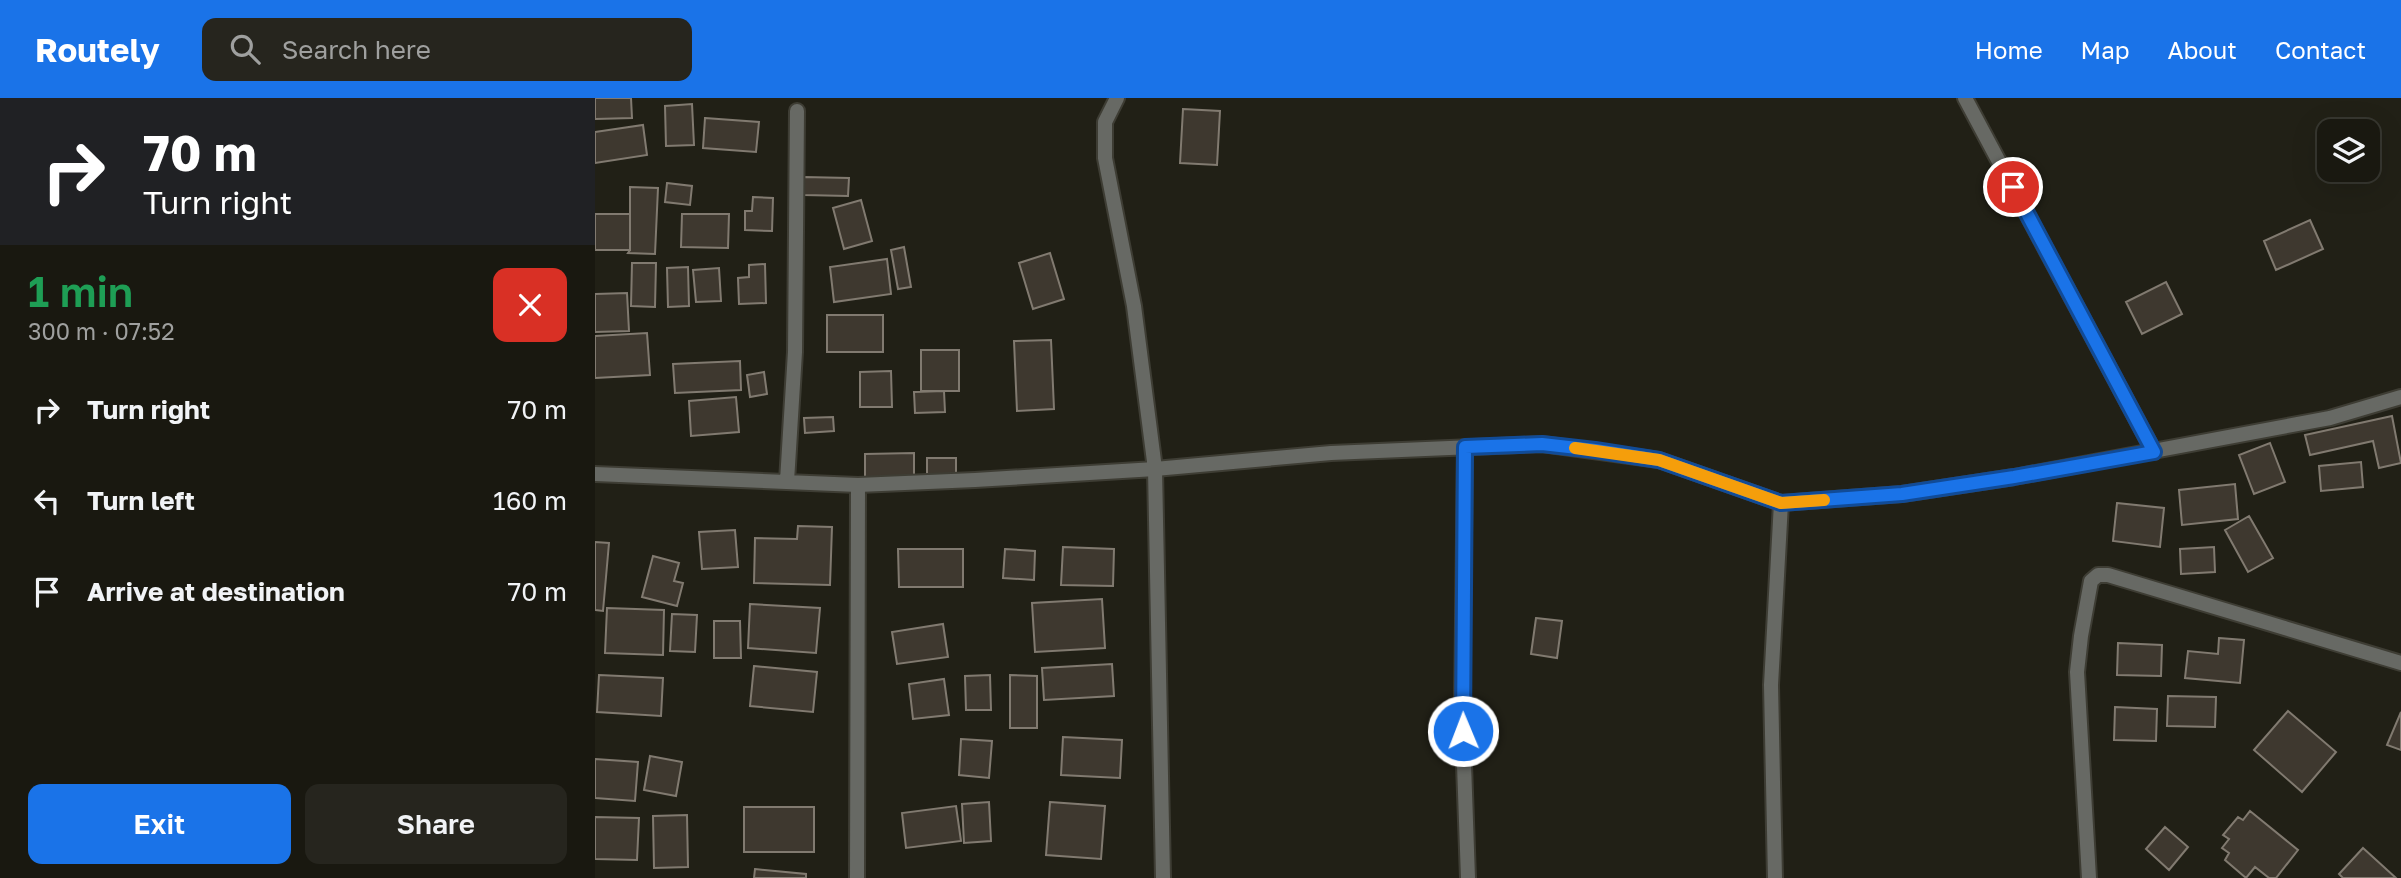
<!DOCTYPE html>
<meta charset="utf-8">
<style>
:root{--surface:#191810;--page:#26251e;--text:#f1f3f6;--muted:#9fa09f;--line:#373730;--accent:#1a73e8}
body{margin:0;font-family:"Golos Text",sans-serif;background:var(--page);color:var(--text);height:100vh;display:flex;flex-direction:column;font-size:26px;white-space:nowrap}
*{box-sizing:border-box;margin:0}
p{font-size:23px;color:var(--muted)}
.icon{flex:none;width:38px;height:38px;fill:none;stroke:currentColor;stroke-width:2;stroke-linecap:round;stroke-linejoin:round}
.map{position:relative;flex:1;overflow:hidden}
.side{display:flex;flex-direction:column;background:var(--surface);width:595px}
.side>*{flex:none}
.hud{background:#202124;color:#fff;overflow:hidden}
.controls{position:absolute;left:1722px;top:21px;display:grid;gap:14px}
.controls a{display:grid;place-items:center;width:63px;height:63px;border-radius:14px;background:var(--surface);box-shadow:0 7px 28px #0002,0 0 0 2px var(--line);font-size:35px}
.pin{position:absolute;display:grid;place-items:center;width:60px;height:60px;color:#fff;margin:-30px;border:4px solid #fff;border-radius:50%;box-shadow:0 2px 7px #0007}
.me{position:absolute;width:77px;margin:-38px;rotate:359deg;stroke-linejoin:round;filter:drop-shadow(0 0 5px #0008)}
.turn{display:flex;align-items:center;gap:24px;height:147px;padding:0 28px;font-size:32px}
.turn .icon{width:91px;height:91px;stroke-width:2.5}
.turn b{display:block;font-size:49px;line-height:60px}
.round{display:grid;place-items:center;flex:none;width:74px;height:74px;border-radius:14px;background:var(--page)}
.summary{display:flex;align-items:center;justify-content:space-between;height:119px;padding:0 28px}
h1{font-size:42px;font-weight:600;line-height:52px;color:#1e9e55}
.primary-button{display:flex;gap:14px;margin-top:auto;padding:14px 28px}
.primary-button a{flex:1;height:80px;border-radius:14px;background:var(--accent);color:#fff;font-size:28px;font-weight:600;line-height:80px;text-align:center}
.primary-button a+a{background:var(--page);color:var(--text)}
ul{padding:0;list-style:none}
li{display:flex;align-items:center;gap:21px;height:91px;padding:0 28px}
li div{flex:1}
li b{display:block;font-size:26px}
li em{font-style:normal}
header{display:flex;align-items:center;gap:42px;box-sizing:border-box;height:98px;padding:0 35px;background:var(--accent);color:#fff}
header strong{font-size:33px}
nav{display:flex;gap:38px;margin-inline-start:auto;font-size:24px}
.search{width:490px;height:63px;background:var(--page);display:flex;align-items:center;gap:18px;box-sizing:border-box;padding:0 24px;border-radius:14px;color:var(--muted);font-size:26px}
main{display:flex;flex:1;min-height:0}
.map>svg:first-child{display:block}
</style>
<header>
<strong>Routely</strong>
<div class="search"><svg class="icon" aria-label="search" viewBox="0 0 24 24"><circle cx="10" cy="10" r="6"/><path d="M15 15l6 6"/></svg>Search here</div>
<nav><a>Home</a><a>Map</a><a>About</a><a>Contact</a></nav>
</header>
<main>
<section class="side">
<div class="hud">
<div class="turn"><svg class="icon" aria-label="right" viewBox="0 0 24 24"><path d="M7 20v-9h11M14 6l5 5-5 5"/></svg><div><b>70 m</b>Turn right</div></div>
</div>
<div class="summary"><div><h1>1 min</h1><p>300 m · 07:52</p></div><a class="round" style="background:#d93025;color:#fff"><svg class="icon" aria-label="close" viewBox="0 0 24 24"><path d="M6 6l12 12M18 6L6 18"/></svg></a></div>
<ul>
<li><svg class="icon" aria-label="right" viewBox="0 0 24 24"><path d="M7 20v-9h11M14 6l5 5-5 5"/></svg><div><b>Turn right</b></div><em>70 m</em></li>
<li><svg class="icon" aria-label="left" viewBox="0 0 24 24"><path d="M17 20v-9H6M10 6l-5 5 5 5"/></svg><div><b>Turn left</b></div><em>160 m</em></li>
<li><svg class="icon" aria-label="arrive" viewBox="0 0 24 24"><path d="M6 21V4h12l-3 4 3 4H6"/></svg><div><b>Arrive at destination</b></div><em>70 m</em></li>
</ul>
<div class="primary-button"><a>Exit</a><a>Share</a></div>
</section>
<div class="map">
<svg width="1806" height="780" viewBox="0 0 1806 780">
<rect width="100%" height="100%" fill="#212016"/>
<!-- building -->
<path fill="#3e382f" stroke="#817a70" stroke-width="2" d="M0,0H36L37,20L0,21Z
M97,6L99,47L71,48L70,8Z
M588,11L625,13L622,67L585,65Z
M110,20L164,24L161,54L108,50Z
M48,27L52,57L0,65V34Z
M209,79L254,80L253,98L209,97Z
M72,85L97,88L95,107L70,104Z
M35,89L63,90L60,156L33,155L35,152Z
M158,99L178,100L177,133L150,132V113H157Z
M266,102L277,143L249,151L238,110Z
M0,116H35V152H0Z
M87,116H134L133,150L86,149Z
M1715,122L1728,151L1681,172L1669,143Z
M309,149L316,189L303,191L296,152Z
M455,155L469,201L438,211L424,165Z
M292,161L296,196L239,204L235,169Z
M37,165H61L60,209L36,208Z
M170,166L171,205L144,206L143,180L154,179V167Z
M93,169L94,208L73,209L72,170Z
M124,170L126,203L101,204L98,172Z
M1571,184L1587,216L1547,236L1531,204Z
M32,195L34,233L0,234V196Z
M232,217H288V254H232Z
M52,235L55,277L0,280V238Z
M456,242L459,311L422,313L419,243Z
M326,252H364V293H326Z
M145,263L146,292L80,295L78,266Z
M296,273L297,309H265V274Z
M169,274L172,296L155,299L152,277Z
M349,293L350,314L320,315L319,294Z
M141,299L144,334L96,338L94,303Z
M1797,318L1806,365L1784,370L1778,343L1715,357L1710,337Z
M238,319L239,333L210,335L209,320Z
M1675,345L1690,384L1659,396L1644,357Z
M319,355V381L270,382V356Z
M332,360H361V380L332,379Z
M1766,364L1768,389L1726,393L1724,368Z
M1640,386L1643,421L1587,427L1584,392Z
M1522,405L1569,410L1565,449L1518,443Z
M1654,418L1678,460L1653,474L1630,432Z
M203,428L237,429L235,487L159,485L160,440L202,441Z
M140,432L143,469L107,471L104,434Z
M0,444L14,445L8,513L0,512Z
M468,449L519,451L518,488L466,487Z
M1619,449L1620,474L1586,476L1585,451Z
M303,451H368V489H304Z
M410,451L440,453L439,482L408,480Z
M58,458L84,465L79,483L88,485L82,508L47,499Z
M507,501L510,550L440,554L437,505Z
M155,506L225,510L221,555L153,550Z
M12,510L69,512L68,557L10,555Z
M77,516L102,517L100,554L75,553Z
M941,520L967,523L962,560L936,556Z
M119,523H145L146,560H119Z
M348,526L353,559L302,566L297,534Z
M1624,540L1649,542L1645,585L1590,580L1593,553L1623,556Z
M1523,545L1567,547L1566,578L1522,577Z
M517,566L519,598L449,602L447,570Z
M159,568L222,574L218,614L155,608Z
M4,577L68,580L66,618L2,614Z
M395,577L396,612H371L370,578Z
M415,577L442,578V630H415Z
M349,581L354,617L318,621L314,586Z
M1573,598L1621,599L1620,629L1572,628Z
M1520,609L1562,611L1561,643L1519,642Z
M1693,613L1741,654L1707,694L1659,652Z
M1806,614V652L1792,647Z
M468,639L527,642L525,680L466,677Z
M366,641L397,643L394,680L364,677Z
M55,658L87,664L81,698L49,692Z
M0,661L43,664L40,703L0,700Z
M394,704L396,743L369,745L367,706Z
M455,704L510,708L506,761L451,757Z
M361,708L366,743L311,750L307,715Z
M149,709H219V754H149Z
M1655,713L1703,752L1681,780H1674L1660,769L1651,780L1630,762L1634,755L1627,750L1634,741L1628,737L1643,719L1648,722Z
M92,717L93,769L59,770L58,718Z
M0,719L44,720L42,762L0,761Z
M1570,729L1593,749L1574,772L1551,751Z
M1768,750L1801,780H1748L1744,776Z
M160,771L211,776V780H159Z"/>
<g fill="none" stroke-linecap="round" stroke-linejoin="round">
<!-- street casing -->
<g stroke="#3e3d34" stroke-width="18">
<path id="street" d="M1370,0L1559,354
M870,349L867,609L873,780
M0,376L263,387L380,382L560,371L539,208L510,60V24L522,0
M192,383L200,254L202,13
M262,780L263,387
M568,780L560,371L736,355L947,346L1064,362L1186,405L1307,396L1419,379L1735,320L1806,299
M1180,780L1176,587L1186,405
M1494,780L1482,574L1486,538L1496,483L1503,477H1513L1806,565"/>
</g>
<!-- street -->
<use href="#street" stroke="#676964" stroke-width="14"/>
</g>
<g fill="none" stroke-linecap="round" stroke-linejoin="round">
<!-- route casing -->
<g stroke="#114b97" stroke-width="18">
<path id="route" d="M868,633L870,349L947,346L1000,352L1064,362L1186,405L1307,396L1419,379L1559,354L1418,89"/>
</g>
<!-- route -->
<use href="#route" stroke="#1a73e8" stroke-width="12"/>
<!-- slow -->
<path stroke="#f59e0b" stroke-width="12" d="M980,350L1064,362L1186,405L1229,402"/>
</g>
</svg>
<div class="controls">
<a><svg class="icon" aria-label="layers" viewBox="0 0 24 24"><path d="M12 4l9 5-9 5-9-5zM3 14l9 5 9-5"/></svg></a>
</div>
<div class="pin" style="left:1418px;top:89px;background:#d93025"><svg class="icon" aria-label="arrive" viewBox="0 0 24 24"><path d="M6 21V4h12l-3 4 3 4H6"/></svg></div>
<svg class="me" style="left:868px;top:633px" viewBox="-20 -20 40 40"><circle r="17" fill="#1a73e8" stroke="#fff" stroke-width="3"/><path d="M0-11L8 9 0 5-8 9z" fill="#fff"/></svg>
</div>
</main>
